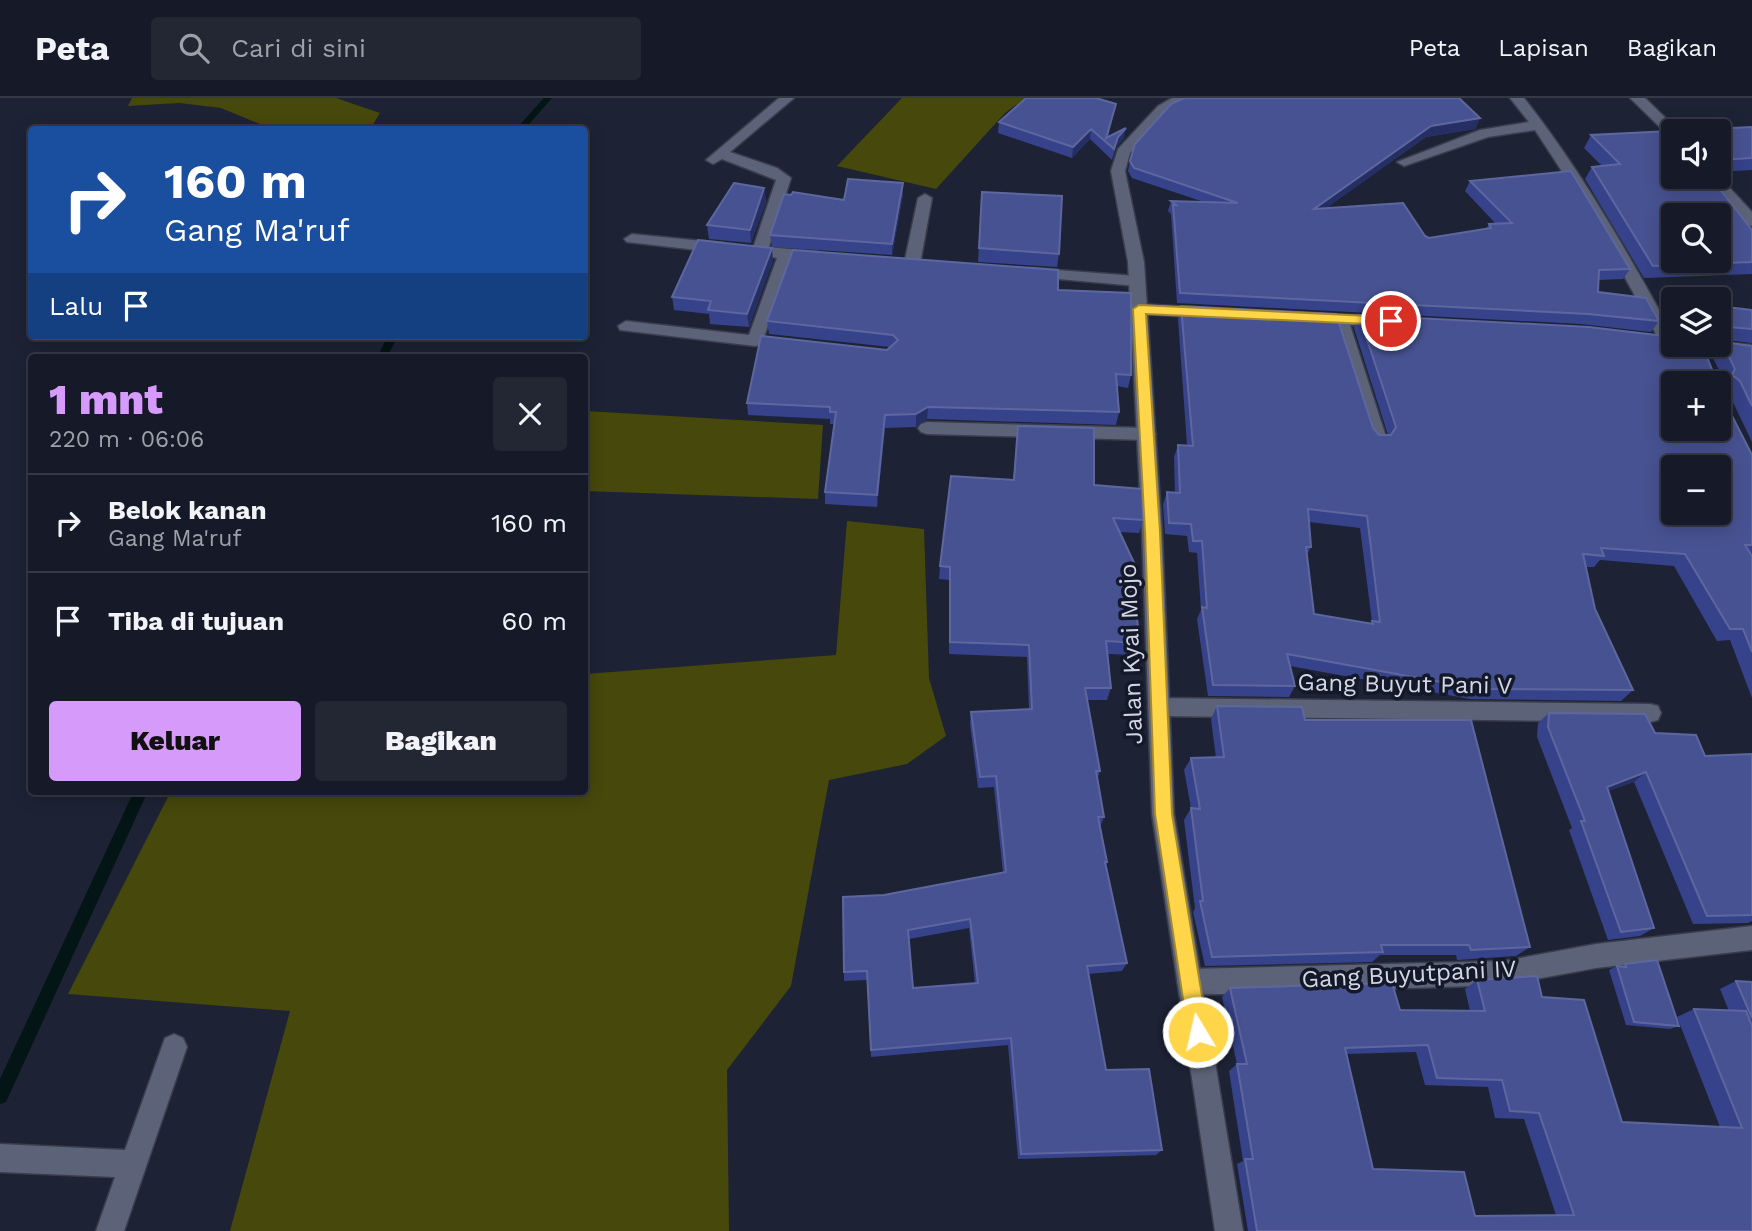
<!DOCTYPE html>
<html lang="id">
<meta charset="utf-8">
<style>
:root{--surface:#161a28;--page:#232734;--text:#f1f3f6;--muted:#9ea1a8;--line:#353845;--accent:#d69bfa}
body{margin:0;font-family:"Work Sans",sans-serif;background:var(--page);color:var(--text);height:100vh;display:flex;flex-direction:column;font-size:26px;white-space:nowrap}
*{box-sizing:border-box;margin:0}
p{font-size:23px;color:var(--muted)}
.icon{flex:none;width:38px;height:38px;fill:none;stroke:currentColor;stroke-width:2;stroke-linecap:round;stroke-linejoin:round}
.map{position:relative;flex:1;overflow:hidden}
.side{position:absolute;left:28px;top:256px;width:560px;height:441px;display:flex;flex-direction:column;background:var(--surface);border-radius:7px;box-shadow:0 4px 18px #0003,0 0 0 2px var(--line)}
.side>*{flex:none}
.top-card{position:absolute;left:28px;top:28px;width:560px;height:214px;border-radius:7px;box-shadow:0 4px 18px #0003,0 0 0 2px var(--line);background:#1a4fa0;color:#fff;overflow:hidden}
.buttons{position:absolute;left:1661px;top:21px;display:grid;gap:14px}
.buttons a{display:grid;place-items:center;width:70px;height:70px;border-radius:7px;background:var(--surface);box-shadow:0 4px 18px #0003,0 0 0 2px var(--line);font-size:35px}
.pin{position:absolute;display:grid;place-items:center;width:60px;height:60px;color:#fff;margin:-30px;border:4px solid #fff;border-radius:50%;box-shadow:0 2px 7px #0007}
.me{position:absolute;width:77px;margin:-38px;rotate:351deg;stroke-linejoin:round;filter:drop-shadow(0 0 5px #0008)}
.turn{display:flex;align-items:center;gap:24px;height:147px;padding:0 21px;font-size:32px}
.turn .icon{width:91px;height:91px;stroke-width:2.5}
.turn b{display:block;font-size:49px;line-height:60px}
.then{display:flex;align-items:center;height:66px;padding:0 21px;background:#0003;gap:14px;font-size:26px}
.round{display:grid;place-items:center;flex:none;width:74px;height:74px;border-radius:7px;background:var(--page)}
.overview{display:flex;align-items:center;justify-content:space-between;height:119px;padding:0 21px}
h1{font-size:42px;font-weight:800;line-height:52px;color:var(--accent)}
.cta{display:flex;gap:14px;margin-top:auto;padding:14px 21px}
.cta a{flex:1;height:80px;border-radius:7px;background:var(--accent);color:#111;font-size:28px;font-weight:800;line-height:80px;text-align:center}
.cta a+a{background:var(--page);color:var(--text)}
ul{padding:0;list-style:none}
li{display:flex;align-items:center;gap:21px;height:98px;padding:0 21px;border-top:2px solid var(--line)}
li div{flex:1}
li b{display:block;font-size:26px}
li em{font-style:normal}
header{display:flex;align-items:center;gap:42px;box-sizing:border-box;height:98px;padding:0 35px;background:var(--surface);border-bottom:2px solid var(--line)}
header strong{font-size:33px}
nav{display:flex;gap:38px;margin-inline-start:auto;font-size:24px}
.search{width:490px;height:63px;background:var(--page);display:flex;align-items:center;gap:18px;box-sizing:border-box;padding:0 24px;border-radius:7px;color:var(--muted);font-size:26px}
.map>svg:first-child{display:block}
</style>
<header>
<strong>Peta</strong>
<div class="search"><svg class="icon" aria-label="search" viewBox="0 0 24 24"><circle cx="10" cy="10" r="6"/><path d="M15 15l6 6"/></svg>Cari di sini</div>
<nav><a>Peta</a><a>Lapisan</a><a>Bagikan</a></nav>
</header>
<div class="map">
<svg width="1752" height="1133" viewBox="0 0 1752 1133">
<rect width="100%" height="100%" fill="#1d2335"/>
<!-- green -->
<path fill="#46480c" d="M132,0H336L380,15L372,28L354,32L272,31L221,10L179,5L128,8Z
M902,0H1025L1005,15L936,91L837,68Z
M585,313L823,327L818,401L585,393Z
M847,423L924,431L929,580L946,638L907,666L829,682L791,888L727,972L729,1133H230L290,913L68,896L171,693H584L585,576L836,557Z"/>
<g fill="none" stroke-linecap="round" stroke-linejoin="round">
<!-- stream -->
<path fill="#031515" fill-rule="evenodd" d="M544,0H552L524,32H515Z
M388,238H398L387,259H377Z
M134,693H148L6,1004L0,1006V981Z"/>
<!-- street casing -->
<g stroke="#393d4c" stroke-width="3">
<path id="street" d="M779,0H794L730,54L777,70L791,80L769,149L818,154L826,159L824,162L792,161L761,247L755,248L620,232L618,228L626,223L749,237L777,160L755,156L752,153L776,82L722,61L713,66L706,62Z
M1510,0H1524C1581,72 1628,155 1673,237L1674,247H1662L1591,118L1535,32L1488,39L1404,68L1397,64L1480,32L1529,24Z
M1630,0H1645L1679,33H1673V38L1668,37Z
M1718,77L1752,114V128L1747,126L1705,79Z
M925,96L932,100L920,166L912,171L904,166L918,100Z
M632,136L723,145L731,150L723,155L627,144L624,141Z
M1031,170L1136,178L1144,183L1136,188L1025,178L1023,175L1025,172Z
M1139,206L1206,210L1214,215L1206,220L1133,215L1131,211Z
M1312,216L1385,218L1393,223L1385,228L1350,227L1387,342L1384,347H1372L1369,342L1333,227L1306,225L1304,221L1306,217Z
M1718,244L1752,247V259L1700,253L1692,247H1718Z
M927,324L1147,330L1153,332L1156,336L1153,340L1147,342L927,336L921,334L918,330L921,326Z
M1159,600L1650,606L1658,608L1661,615L1658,622L1650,624L1159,618L1151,615L1148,609L1151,603Z
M1752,828V852L1596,870L1504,887L1190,897L1181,893L1177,884L1181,875L1190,871L1504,863L1596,846Z
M174,936L183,940L187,949L124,1133H96L115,1079L0,1074V1046L125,1052L165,940Z"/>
</g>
<!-- secondary casing -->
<g stroke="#393d4c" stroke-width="3">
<path id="secondary" d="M1172,0H1188L1168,14L1130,55L1125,73L1144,164L1162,434L1174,716L1243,1133H1215L1152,716L1142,434L1128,164L1111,73L1118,51L1158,8Z"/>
</g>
<!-- street -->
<use href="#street" fill="#5c6378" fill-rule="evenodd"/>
<!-- secondary -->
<use href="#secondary" fill="#5c6378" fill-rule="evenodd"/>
</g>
<!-- wall -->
<path fill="#364289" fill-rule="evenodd" d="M1116,6L1108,40H1124L1116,49L1112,62L1090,41L1072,60L998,35L999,24Z
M1480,20L1475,31L1426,39L1326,110L1429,140L1486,131L1489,126H1496L1465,93L1470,83L1630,171L1623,181L1599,182L1598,194L1659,223L1651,234L1581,226L1177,205L1171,116L1168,113L1171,103H1201L1132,80L1128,73L1130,63Z
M1752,29V72L1718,74V33H1673L1752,132V176L1644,180L1585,81L1592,69L1602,68L1584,50L1591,37Z
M903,85V96L892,157L772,149L770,137L844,102Z
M764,90L766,104L751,145L709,141L707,127Z
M982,94L1059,156L1057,169L978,164Z
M773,163L749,229L710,226L709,216L674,212L672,199Z
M1058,192L1131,277L1128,290L1117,288L1119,314L1116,327L927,321L916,329L885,330L877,409L825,406V394L834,326H830V321L748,317L747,305L887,252L890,249L769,236L767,223Z
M1673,201V232L1663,214Z
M1181,208L1373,330L1379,337H1388L1354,230L1359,217L1720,274L1711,256L1722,244L1752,248V344L1729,296L1726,294V306L1752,356V600L1730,542L1717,543L1674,468L1600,462L1594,469H1586L1595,511L1633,592L1621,603L1470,601L1290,568L1295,588L1289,599L1208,598L1197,521L1201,512L1197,455L1189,454L1187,438L1165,436L1163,406L1167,394H1175L1174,359L1178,347H1187L1178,221ZM1309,424L1360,430L1372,524L1370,526L1314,516L1307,457L1311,449Z
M1718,208L1752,212V245L1718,241Z
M1018,328L1094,387L1143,422L1139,435L1119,434L1137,471L1133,484H1132L1140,545L1136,557L1108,556L1111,590L1107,602H1087L1100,673L1097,682L1104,719L1100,729L1107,764L1105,768L1127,865L1122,873L1088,876L1106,972L1162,1052L1156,1057L1018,1061L1008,947L871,959L867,882L844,883V874L884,797L1003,775L994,689L978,690L970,626L971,614L1029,612L1027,559L949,556V482L939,481L940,468L1013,382ZM969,830L975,886L913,890L909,841Z
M1217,608L1305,622L1530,849L1516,858L1457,862L1456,857H1380L1372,864L1205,868L1193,814L1195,810L1184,722L1191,710L1184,672L1191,660H1216L1211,621Z
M1549,615L1655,635L1705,658L1752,656V823L1748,825L1693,826L1634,684L1608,693L1654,830L1640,838L1608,842L1569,732L1572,730L1537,639L1538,625Z
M1625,866L1679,928L1670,931L1626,927L1609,872L1617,868L1621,869Z
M1477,882L1542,899L1622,1024L1720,1029L1677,919L1694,911L1729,913L1720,891L1736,883L1752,884V1133H1248L1237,1066L1243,1063L1229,973L1237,966L1222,899L1230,890L1400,912L1470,913L1465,891ZM1416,954L1425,987L1488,989L1495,1020L1524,1021L1556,1117L1475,1118L1373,1071L1347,956Z"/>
<!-- shaded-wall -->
<path fill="#252f63" d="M1480,20L1475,31L1426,39L1310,122L1314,111L1431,28Z
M1126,30L1124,40L1116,49L1112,62L1118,39Z
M1091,31L1090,41L1072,60L1073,49Z
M903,85V96L892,157V146Z
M764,90L766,104L751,145L750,132Z
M772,150L773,163L749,229L747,216Z
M928,309L927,321L916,329V316Z
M885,317V330L877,409V397Z
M1137,471L1133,484L1127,485L1131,473Z
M1646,674L1634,684L1595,698L1607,689Z"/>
<!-- building -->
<path fill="#475292" stroke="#5d679f" stroke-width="2" fill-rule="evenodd" d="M1026,0H1096L1116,6L1106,40L1126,30L1118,39L1114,51L1091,31L1073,49L999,24Z
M1184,0H1459L1480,20L1431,28L1314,111L1403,105L1425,138L1429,140L1491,130L1489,126L1512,125L1470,83L1571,73L1630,171L1599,172L1598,194L1646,200L1659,223L1588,216L1180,195L1173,107H1176L1171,103L1238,105L1134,70L1130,63L1135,46L1171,6Z
M1752,29V60L1718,62V33H1673V79H1710L1752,132V164L1653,168L1592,69L1620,66L1591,37ZM1673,117H1718V163H1673Z
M848,81L903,85L892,146L770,137L784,96L791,97L793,94L844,102Z
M734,85L764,90L750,132L707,127Z
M982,94L1062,98L1059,156L979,150Z
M698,142L772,150L747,216L708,212L711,203L672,199Z
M793,152L1058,172V192L1131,195V277L1116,276L1119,314L928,309L916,316L885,317L877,397L825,394L836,314H830V309L747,305L761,238L887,252L898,242L893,237L767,223Z
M1181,208L1336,216L1373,330L1379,337H1391L1396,329L1359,217L1589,229L1673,239V247H1702L1713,274L1726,275V306L1752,357V447H1745L1752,458V554L1743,531H1730L1685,456L1601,450L1604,458L1583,456L1595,511L1633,592L1479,591L1287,556L1295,588L1213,587L1202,509L1207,510L1202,443H1193L1191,426L1169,425L1167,394L1180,395L1178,347L1193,348ZM1673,285H1718V331H1673ZM1673,369H1718V415H1673ZM1308,411L1367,418L1380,524L1372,523L1373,526L1314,516L1306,449H1311Z
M1718,208L1752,212V231L1728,229L1726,232H1718Z
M1722,244L1752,248V308L1740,283L1732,277L1735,271Z
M1018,328L1094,330V387L1142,391L1143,422L1113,420L1137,471L1131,473L1140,545L1106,543L1111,590H1085L1100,673H1096L1104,719H1098L1107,764H1105L1127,865L1087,868L1106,972L1149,971L1162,1052L1021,1056L1011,940L871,952L867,873L844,874L843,799L884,797L1006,774L996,678L980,679L971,614L1032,611L1029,547L950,544V469L940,468L951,378L1014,382ZM970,821L978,885L913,890L908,832Z
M1217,608L1302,609L1305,622H1471L1530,849L1471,852L1469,847H1381L1383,854L1212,859L1200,803H1203L1191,710L1200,711L1191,660L1224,659Z
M1549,615L1645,616L1655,635L1696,637L1705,658L1752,656V817L1707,818L1646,674L1607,689L1654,830L1621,834L1581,723H1585L1548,629Z
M1657,862L1679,928L1634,924L1617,868L1626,869L1625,866Z
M1537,878L1542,899L1584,902L1622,1024L1742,1030L1694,911L1746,913L1752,928V1133H1257L1245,1061H1253L1237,966H1247L1230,890L1392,885L1400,912L1485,913L1477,882ZM1428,947L1437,980L1502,982L1510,1013L1539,1015L1574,1117L1475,1118L1464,1074L1373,1071L1345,950Z
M1736,883L1752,884V920Z"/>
<!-- route -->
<path fill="#ffd54a" stroke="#a68a30" stroke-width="2" d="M1139,207L1391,219L1398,223L1391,227L1146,216L1160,434L1172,716L1208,934L1205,941L1198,943L1191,941L1188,934L1155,716L1145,434L1133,211Z"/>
<g text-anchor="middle" stroke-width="7" stroke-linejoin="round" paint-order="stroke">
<!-- street labels -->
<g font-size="24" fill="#d3d7e3" stroke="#14192a">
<text transform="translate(1131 556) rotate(-92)" y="8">Jalan Kyai Mojo</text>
<text transform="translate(1405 586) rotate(1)" y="8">Gang Buyut Pani V</text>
<text transform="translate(1409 876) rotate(-3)" y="8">Gang Buyutpani IV</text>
</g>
</g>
</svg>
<div class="buttons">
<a><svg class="icon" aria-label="sound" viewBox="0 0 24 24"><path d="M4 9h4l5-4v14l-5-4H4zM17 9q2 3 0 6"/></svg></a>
<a><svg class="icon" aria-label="search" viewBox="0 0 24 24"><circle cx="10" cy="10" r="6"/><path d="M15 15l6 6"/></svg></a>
<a><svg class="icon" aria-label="layers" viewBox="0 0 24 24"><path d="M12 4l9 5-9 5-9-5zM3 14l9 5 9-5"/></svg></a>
<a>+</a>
<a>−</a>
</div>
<div class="pin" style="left:1391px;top:223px;background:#d93025"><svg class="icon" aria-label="arrive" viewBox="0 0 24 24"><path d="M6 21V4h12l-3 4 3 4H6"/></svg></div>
<svg class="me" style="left:1198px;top:934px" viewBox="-20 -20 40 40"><circle r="17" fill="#ffd54a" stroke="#fff" stroke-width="3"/><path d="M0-11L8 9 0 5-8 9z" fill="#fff"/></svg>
<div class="top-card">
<div class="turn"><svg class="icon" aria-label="right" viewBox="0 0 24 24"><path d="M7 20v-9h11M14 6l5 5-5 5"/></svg><div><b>160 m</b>Gang Ma'ruf</div></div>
<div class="then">Lalu<svg class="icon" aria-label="arrive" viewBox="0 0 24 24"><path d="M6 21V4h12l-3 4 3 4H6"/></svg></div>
</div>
<section class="side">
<div class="overview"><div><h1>1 mnt</h1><p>220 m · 06:06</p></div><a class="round"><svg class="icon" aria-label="close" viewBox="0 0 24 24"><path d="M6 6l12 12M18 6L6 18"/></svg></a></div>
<ul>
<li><svg class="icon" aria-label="right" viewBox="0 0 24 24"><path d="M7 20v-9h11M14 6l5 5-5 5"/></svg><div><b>Belok kanan</b><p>Gang Ma'ruf</p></div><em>160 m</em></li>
<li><svg class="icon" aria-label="arrive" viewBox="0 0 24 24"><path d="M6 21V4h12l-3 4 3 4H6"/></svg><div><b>Tiba di tujuan</b></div><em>60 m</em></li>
</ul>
<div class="cta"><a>Keluar</a><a>Bagikan</a></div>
</section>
</div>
